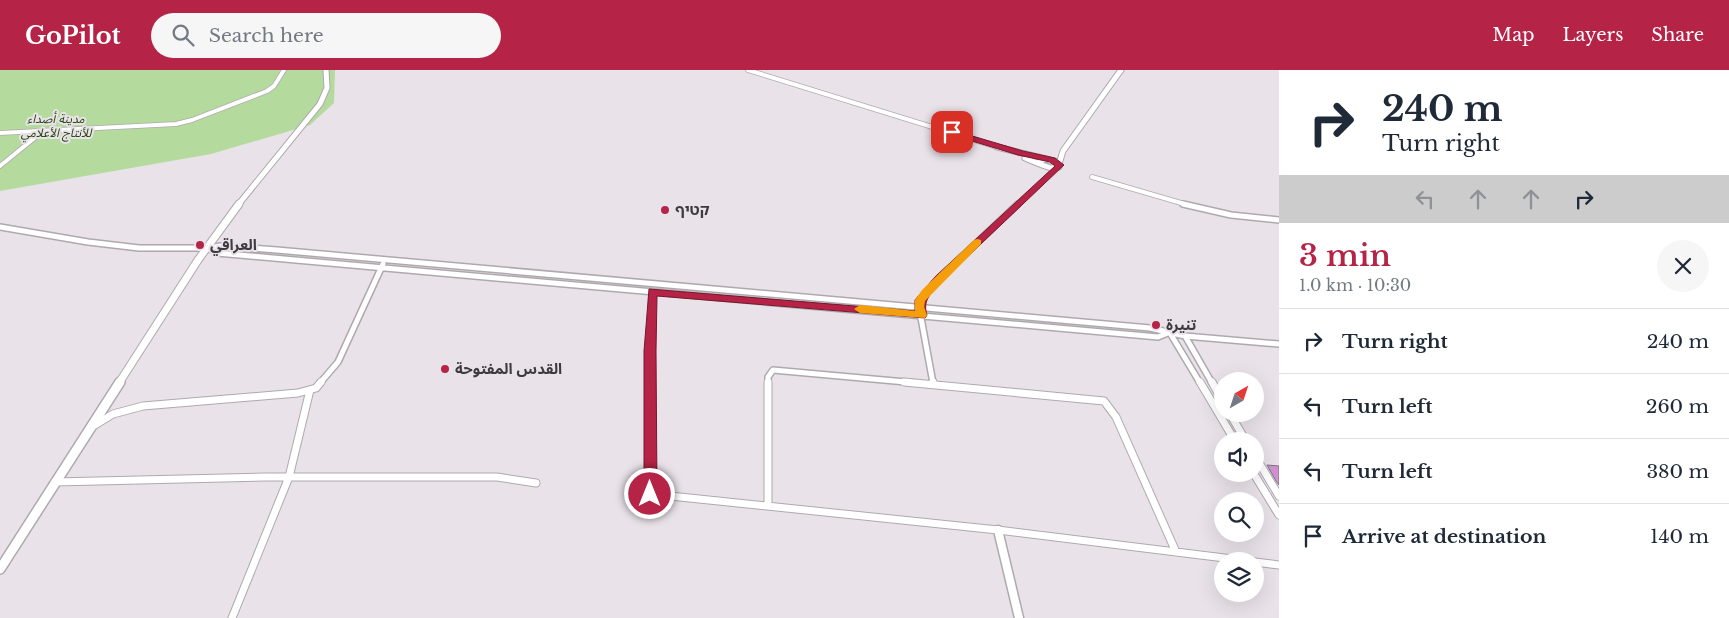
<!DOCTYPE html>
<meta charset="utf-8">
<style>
:root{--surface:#fff;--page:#f6f6f7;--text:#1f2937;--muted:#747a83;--line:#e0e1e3;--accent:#b52346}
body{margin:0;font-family:"Libre Baskerville","Noto Sans Arabic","Noto Sans Hebrew",serif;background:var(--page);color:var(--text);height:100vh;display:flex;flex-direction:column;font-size:19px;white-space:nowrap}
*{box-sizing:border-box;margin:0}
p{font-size:16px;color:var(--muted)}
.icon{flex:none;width:28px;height:28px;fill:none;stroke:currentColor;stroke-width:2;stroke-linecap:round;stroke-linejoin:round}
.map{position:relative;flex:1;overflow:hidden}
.side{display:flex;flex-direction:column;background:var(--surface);width:450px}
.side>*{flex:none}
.guide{background:#fff;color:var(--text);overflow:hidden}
.needle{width:32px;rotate:39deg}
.fabs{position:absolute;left:1214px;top:302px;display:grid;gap:10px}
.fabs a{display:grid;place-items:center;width:50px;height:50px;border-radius:50%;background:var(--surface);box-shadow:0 5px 20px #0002;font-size:25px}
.pin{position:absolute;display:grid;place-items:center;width:42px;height:42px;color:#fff;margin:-21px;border-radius:10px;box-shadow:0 2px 8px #0006}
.me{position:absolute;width:55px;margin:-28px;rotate:0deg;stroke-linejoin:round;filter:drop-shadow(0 0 4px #0008)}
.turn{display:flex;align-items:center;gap:18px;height:105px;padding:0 20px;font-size:22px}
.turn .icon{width:65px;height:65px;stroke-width:2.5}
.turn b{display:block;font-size:35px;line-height:42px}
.lanes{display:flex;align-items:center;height:48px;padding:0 20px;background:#0003;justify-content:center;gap:25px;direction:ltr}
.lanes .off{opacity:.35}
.round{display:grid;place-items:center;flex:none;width:52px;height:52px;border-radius:26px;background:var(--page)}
.headline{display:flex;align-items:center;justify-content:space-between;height:85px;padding:0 20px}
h1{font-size:30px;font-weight:600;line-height:38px;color:var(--accent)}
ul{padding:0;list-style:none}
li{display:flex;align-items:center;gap:15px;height:65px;padding:0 20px;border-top:1px solid var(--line)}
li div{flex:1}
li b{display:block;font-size:19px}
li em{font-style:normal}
header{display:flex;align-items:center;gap:30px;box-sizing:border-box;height:70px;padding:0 25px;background:var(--accent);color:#fff}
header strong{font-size:24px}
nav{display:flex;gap:28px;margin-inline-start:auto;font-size:18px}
.search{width:350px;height:45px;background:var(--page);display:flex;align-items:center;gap:12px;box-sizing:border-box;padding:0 18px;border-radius:28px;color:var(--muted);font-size:19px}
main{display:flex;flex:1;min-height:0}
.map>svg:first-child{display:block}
</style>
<header>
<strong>GoPilot</strong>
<div class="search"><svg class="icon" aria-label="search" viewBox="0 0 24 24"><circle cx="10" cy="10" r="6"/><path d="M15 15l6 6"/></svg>Search here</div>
<nav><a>Map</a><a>Layers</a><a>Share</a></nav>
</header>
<main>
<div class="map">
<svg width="1279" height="548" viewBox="0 0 1279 548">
<rect width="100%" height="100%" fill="#e9e3e9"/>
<!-- green -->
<path fill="#b4db9d" d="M0,0H335L334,33L310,55L211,84L0,121Z"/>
<!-- building -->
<path fill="#d391d3" stroke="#797478" d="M1267,395L1279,396V415L1276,411Z"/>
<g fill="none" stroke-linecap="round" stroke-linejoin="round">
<!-- minor-far2 casing -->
<g stroke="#afa9af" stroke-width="5.5">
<path id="minor-far2" d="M748,0L997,77
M0,63L176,54L192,50L267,21L274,16L284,0
M0,96L43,61
M1092,107L1188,135
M1016,135L1056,98"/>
</g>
<!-- minor-far1 casing -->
<g stroke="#afa9af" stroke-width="8">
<path id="minor-far1" d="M1183,134L1231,145L1279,150
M0,157L88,172L139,178H208L221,176L277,180L1150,258L1185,266L1279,274
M208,178L217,183L1158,267L1168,263
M1170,263L1200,313
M1185,266L1212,313
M320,313L338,292L383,194
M650,313L652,222
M768,313V307L773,300L917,313
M933,313L919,237L920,230L938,209L1018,134"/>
</g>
<!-- minor casing -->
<g stroke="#afa9af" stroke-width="9">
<path id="minor" d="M650,312L651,424L998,460L1249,491
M768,312V436
M904,312L1104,331L1116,347L1176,482
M933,312V314
M1200,312L1235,371
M1212,312L1222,330
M1230,344L1246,371
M95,355L113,344L143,336L298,323L316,318L321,312
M1255,386L1279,426
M1254,404L1279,445
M55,412L265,407H497L536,413
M1255,492L1279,495
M232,548L289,407L310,320"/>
</g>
<!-- tertiary-far1 casing -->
<g stroke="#afa9af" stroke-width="7">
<path id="tertiary-far1" d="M997,77L1046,89
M1025,88L1042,95
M1046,89L1057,92L1059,97L1051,98L1042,95L1040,90Z
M1059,94L1063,81L1121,0"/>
</g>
<!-- tertiary casing -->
<g stroke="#afa9af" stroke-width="11">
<path id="tertiary" d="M998,460L1019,548"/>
</g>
<!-- secondary-far2 casing -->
<g stroke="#afa9af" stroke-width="7">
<path id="secondary-far2" d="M238,135L320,34L327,18L326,0"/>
</g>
<!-- secondary-far1 casing -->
<g stroke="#afa9af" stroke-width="9">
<path id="secondary-far1" d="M119,313L198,190L239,134"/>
</g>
<!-- secondary casing -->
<g stroke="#afa9af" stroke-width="12">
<path id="secondary" d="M0,499L120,312"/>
</g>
<!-- minor-far2 -->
<use href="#minor-far2" stroke="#fff" stroke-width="4"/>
<!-- minor-far1 -->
<use href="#minor-far1" stroke="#fff" stroke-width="5"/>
<!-- minor -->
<use href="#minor" stroke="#fff" stroke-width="7"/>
<!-- tertiary-far1 -->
<use href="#tertiary-far1" stroke="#fff" stroke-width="5"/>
<!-- tertiary -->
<use href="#tertiary" stroke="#fff" stroke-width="8"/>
<!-- secondary-far2 -->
<use href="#secondary-far2" stroke="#fff" stroke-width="5"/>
<!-- secondary-far1 -->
<use href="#secondary-far1" stroke="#fff" stroke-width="7"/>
<!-- secondary -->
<use href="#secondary" stroke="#fff" stroke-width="9"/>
</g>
<!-- route -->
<path fill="#b52346" stroke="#76172e" d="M952,60L1023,81L1055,88L1064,95L942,211C932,223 922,229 927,245L925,248L657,226L656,281L657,424L655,428L650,430L646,428L644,424V281L649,219L915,241V230L935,207L1055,96L1050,92L1018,85L949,64L948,62Z"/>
<!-- slow -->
<path fill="#f59e0b" d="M977,169L981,170V174L925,231L924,237L927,245L925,248L860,243L854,239L860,235L915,241V230L922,220L974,170Z"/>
<!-- markers -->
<g fill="#b52346" stroke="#e9e3e9" stroke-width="2">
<circle cx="665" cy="140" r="5"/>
<circle cx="200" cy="175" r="5"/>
<circle cx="1156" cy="255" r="5"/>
<circle cx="445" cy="299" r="5"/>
</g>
<g text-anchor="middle" stroke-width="4" stroke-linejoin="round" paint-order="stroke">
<!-- far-park labels -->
<g font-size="12" font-style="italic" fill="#28460e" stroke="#e9e3e9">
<text x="56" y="53">مدينة أصداء<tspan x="56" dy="14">للأنتاج الأعلامي</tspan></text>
</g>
<!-- poi labels -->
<g font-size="15" font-weight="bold" fill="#3e3b3e" stroke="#e9e3e9" text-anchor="start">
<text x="675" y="145">קטיף</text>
<text x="210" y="180">العراقي</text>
<text x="1166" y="260">تنيرة</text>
<text x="455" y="304">القدس المفتوحة</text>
</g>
</g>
</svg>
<div class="fabs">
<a><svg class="needle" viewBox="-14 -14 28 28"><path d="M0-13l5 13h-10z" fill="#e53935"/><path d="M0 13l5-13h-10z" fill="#747a83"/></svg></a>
<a><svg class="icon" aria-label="sound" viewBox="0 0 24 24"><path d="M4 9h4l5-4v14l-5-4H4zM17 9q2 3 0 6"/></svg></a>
<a><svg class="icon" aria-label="search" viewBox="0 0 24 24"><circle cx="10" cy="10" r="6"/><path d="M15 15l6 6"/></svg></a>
<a><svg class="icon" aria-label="layers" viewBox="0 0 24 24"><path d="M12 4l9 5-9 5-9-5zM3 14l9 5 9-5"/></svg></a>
</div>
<div class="pin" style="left:952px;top:62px;background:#d93025"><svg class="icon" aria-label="arrive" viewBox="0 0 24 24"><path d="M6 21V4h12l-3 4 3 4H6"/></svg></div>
<svg class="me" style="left:650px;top:424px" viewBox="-20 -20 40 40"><circle r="17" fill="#b52346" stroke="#fff" stroke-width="3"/><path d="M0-11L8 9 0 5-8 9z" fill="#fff"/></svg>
</div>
<section class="side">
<div class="guide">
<div class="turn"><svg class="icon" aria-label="right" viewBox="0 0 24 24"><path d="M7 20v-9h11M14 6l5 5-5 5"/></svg><div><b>240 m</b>Turn right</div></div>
<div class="lanes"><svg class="icon off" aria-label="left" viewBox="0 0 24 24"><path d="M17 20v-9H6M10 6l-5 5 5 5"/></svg><svg class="icon off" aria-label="ahead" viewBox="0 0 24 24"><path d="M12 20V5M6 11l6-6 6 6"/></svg><svg class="icon off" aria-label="ahead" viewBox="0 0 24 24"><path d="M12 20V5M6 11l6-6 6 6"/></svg><svg class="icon" aria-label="right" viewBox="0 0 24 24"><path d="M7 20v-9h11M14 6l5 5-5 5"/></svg></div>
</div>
<div class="headline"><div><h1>3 min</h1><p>1.0 km · 10:30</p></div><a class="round"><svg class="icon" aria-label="close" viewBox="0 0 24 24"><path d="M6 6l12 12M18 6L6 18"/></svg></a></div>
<ul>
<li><svg class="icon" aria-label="right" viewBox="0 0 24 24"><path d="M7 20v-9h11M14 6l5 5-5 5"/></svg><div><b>Turn right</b></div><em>240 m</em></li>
<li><svg class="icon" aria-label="left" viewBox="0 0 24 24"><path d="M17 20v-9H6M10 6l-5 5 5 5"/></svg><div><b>Turn left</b></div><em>260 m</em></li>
<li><svg class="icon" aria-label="left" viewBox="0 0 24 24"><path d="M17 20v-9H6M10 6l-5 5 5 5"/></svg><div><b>Turn left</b></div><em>380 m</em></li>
<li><svg class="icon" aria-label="arrive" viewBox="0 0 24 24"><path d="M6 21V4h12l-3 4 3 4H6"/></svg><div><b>Arrive at destination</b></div><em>140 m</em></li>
</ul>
</section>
</main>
